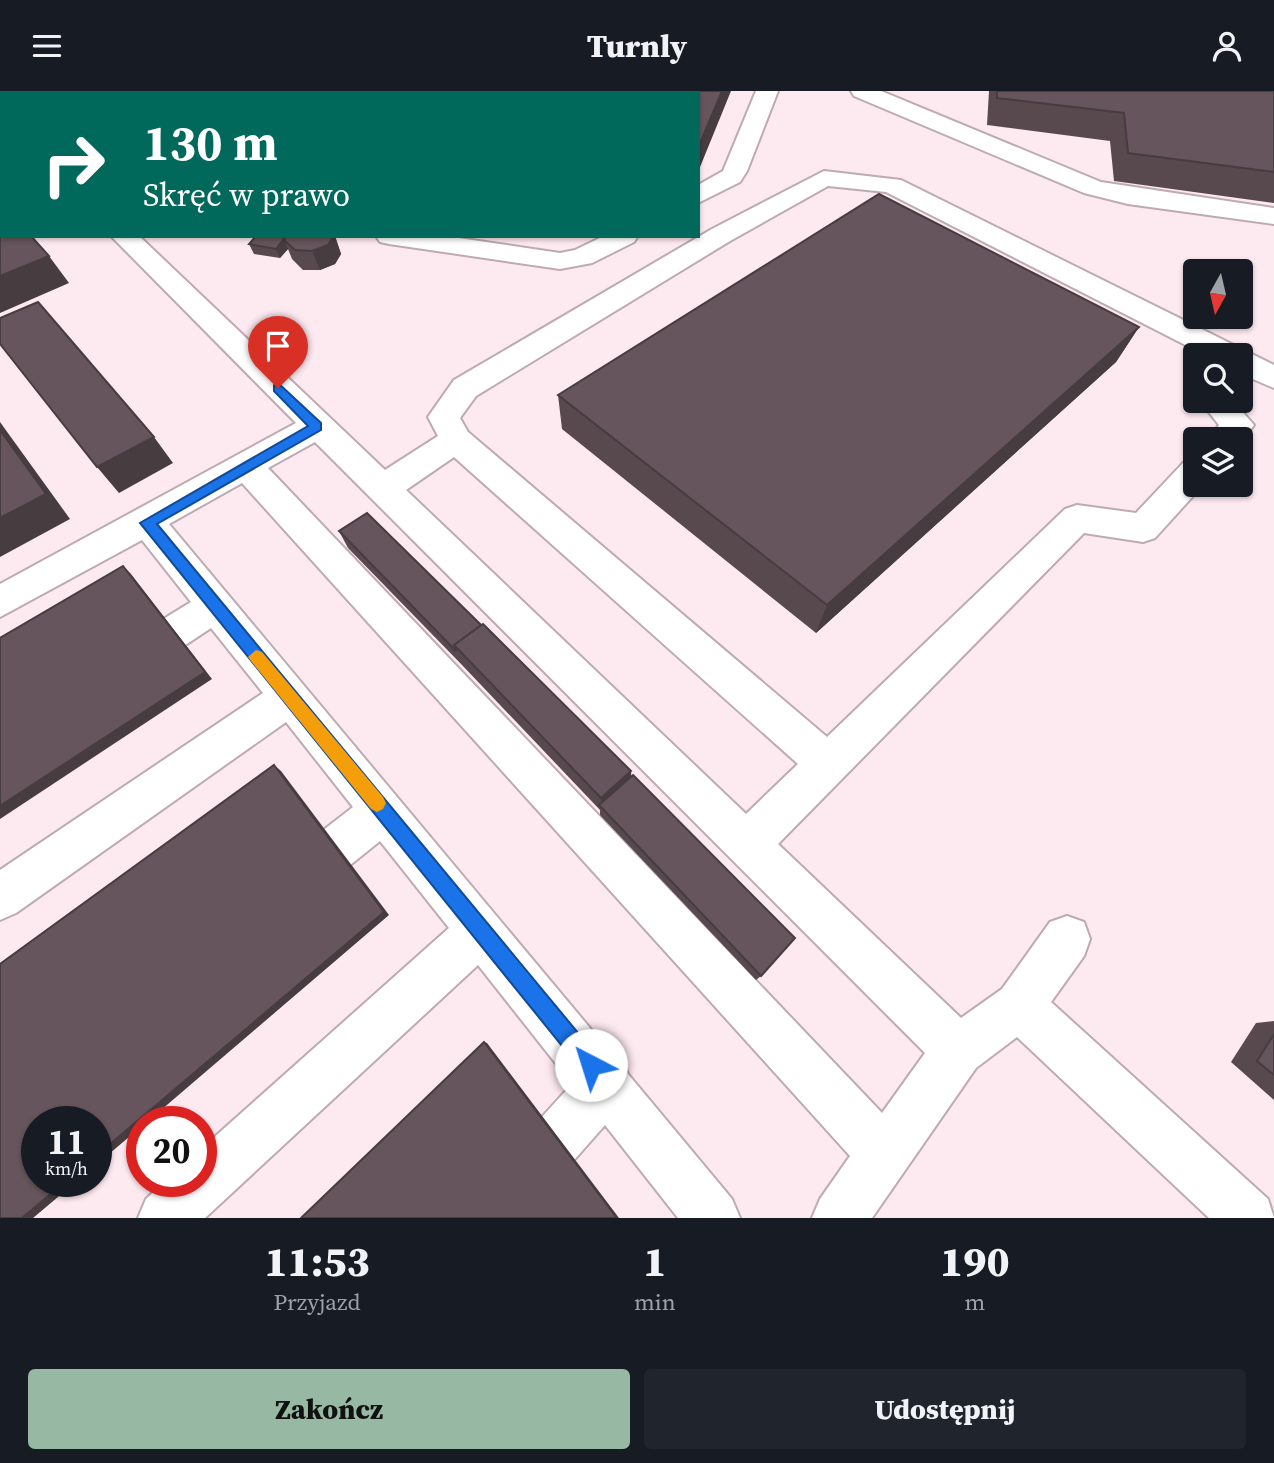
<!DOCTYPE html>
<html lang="pl">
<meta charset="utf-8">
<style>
:root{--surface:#171b24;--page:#20242c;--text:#f1f3f6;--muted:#9ea1a6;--accent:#97b8a3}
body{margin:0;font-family:"Source Serif 4",serif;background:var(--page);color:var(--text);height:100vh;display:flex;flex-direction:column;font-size:26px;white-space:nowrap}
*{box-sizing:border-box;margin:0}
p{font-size:23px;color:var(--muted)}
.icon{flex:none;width:38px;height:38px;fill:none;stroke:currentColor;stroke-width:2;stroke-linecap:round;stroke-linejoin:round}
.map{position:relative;height:1127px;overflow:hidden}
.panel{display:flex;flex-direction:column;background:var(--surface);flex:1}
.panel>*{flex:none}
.hud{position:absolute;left:0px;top:0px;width:700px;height:147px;box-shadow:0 2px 5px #0004;background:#00695c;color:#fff;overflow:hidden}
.needle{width:46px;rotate:188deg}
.controls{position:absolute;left:1183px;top:168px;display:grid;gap:14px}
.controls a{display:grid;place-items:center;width:70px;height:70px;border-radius:7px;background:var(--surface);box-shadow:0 2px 5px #0004;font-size:35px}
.speed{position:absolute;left:21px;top:1015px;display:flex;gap:14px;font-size:35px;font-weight:700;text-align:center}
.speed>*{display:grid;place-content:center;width:91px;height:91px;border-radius:50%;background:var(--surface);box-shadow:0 2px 5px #0004;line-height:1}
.speed small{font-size:18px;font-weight:400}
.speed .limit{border:10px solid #d22;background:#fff;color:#111}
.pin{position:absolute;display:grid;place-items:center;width:60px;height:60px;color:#fff;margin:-72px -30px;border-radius:50% 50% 50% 0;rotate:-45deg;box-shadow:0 0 7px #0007}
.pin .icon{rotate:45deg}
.me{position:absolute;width:77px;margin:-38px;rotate:320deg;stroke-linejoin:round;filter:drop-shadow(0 0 5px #0008)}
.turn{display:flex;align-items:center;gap:24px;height:147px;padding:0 28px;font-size:32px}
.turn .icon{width:91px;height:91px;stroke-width:2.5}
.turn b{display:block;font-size:49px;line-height:60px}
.eta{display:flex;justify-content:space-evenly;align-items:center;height:119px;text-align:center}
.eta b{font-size:42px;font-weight:800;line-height:49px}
.primary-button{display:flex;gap:14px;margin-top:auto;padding:14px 28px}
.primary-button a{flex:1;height:80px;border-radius:7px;background:var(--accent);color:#111;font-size:28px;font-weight:800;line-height:80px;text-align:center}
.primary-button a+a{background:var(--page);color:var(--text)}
header{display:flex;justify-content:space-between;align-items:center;height:91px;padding:0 28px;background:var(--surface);font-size:32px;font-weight:800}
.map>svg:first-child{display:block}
</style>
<header><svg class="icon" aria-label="menu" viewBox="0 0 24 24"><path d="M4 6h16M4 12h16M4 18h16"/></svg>Turnly<svg class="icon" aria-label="person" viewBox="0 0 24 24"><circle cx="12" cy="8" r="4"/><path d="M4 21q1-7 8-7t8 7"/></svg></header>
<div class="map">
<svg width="1274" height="1127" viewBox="0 0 1274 1127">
<rect width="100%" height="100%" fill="#fde9f0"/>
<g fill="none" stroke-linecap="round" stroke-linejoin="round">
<!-- minor casing -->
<g stroke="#beabb2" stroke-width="4">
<path id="minor" d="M63,0H86L87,2H64Z
M756,0H778L747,80L740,91L698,112V94L723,80Z
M851,0H881L1101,91L1274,117V133L1128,113L1084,102L854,5Z
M0,15L2,16V31L0,30Z
M824,80L901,89L1274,274V297L1241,283V264H1205L886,101L828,95L730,150L476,305L460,327L468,341L827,646L1065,418L1077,414L1136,422L1183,372L1195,369V394H1203L1155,447L1143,451L1084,442L778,753L961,927L1002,898L1050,831L1067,825L1084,831L1090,848L1084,865L1051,911L1268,1108L1274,1127H1209L1017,946L976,977L872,1127H812L820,1108L850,1065L242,392L169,433L620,973L625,975L628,983L732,1108L740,1127H678L605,1034L523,1127H459L467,1108L572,993L478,874L205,1127H138L146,1108L165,1090H201V1058L449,837L380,750L313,804L297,811L281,804L274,788L281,772L353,716L286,631L16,822L0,829V779L263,602L211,537L146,580L132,585L118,580L113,568L118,556L191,511L142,449L0,526V493L296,332L111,145H139L385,379L438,345L428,326L454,289L712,138ZM315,351L925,962L882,1022L268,377ZM454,366L798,673L746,723L406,399Z
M376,145H445L560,162L575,159L604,145H638L634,151L592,172L560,178L389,153L380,151Z
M1200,310H1233L1254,334L1241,351V348H1209L1219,334Z"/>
</g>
<!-- path -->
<path stroke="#8d8085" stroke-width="2.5" stroke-dasharray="1 3.5" stroke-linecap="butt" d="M0,55L2,57"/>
<!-- minor -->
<use href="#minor" fill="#fff" fill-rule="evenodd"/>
</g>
<!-- wall -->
<path fill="#58494f" d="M989,0H1274V112L1114,90L1110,50L987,34Z
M335,145L341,163L335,173L320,179H303L292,168L288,158L280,167L254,163L249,153Z
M1139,236L1116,271L816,542L562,338L558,304Z
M339,440L631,685L761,885L756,889L600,724V719L462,574L348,457Z
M1274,930V1009L1231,971L1256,932Z"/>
<!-- shaded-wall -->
<path fill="#473c40" d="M722,0H731L698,81V57Z
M286,145H297L284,149L288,158L280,167L276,158Z
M334,145H335L341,163L335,173L320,179L312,160Z
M49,165L69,192L0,222V185Z
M1139,236L1116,271L816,542L827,514Z
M0,331L70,428L0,466Z
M154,346L173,372L119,402L97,376Z
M123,475L131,483L212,588L0,728V715Z
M274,674L281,680L389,824L147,1031H142V1035L96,1074V1065Z
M631,680L632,697L602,717L601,707Z
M484,951L487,952L619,1127H617Z
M66,1090H77L33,1127H22Z"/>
<!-- building -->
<path fill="#66555c" stroke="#473c40" stroke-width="2" d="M175,0H722L698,57V2H173Z
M997,0H1274V81L1128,62L1124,22L997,7Z
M879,103L1139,236L827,514L558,304Z
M0,111H2V145H31L49,165L0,185Z
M256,145H286L276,158L249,153Z
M287,145H334L328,154L312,160L295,159L284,149Z
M38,211L154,346L97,376L0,253V227Z
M0,339L46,403L0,427Z
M367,422L481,534L454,554L456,560L339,440Z
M123,475L205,581L0,715V547Z
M483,533L631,680L601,707L454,554Z
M274,674L384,821L96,1065V1031H37V1090H66L22,1127H0V873Z
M633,684L795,847L761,885L599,714Z
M1274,943V984L1257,970Z
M484,951L617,1127H301Z"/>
<!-- route -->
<path fill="#1a73e8" stroke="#114b97" stroke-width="2" d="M278,292L321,332V339L157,433L598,966L601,974L598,981L591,984L583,981L140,432L308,335L274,300V294Z"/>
<!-- slow -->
<path fill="#f59e0b" d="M256,559L262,561L383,706L386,712L383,718L377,721L371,718L251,570L248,566Z"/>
</svg>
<div class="controls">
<a><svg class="needle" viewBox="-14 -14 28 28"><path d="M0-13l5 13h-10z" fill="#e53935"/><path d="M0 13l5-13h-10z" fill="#9ea1a6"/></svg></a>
<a><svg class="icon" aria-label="search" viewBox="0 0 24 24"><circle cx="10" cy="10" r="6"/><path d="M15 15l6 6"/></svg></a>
<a><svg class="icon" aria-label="layers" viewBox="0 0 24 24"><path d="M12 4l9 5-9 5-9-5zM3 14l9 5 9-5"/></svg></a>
</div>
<div class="speed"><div>11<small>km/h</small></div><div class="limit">20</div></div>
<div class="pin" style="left:278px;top:297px;background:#d93025"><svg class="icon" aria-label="arrive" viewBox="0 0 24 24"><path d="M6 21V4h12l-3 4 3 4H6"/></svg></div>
<svg class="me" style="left:591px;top:974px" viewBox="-20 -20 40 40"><circle r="19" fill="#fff"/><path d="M0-13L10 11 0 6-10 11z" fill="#1a73e8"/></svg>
<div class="hud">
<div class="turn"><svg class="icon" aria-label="right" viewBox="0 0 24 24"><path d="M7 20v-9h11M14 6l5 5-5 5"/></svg><div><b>130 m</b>Skręć w prawo</div></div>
</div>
</div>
<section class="panel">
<div class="eta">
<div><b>11:53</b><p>Przyjazd</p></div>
<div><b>1</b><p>min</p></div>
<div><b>190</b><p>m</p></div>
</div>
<div class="primary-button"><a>Zakończ</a><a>Udostępnij</a></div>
</section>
